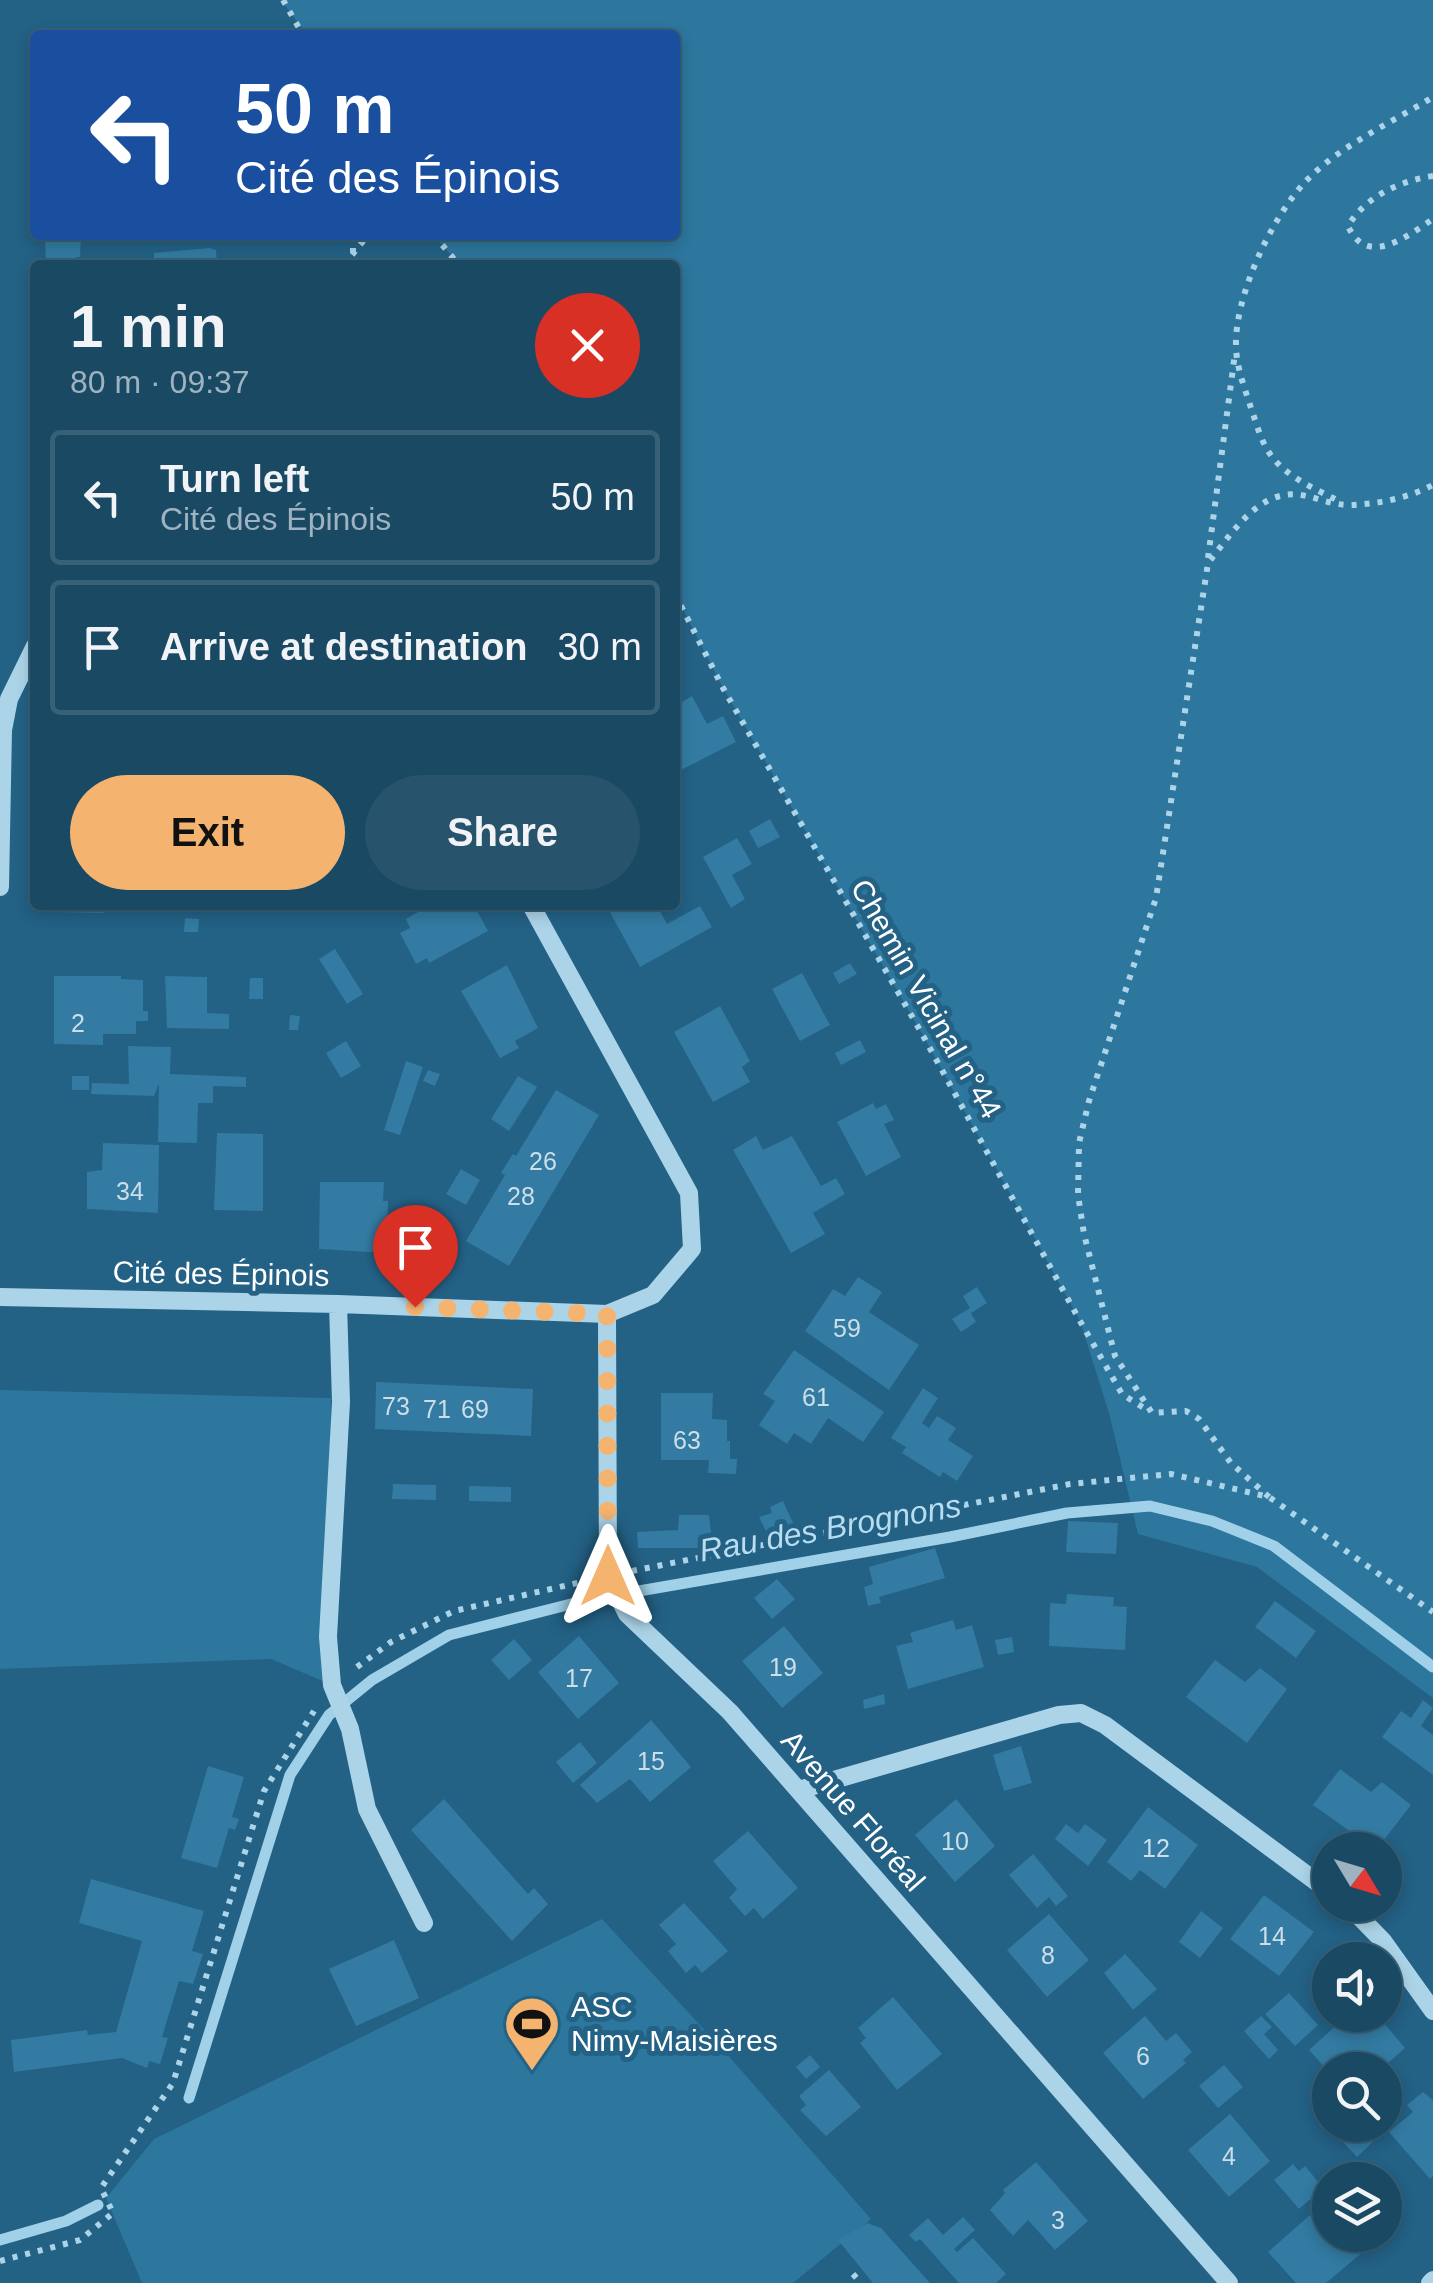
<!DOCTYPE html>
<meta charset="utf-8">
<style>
:root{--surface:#1a4964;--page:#27536d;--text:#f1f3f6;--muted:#9fb2bf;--line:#386178;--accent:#f4b36f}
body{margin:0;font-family:Arial,sans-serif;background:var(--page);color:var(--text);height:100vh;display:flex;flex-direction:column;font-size:38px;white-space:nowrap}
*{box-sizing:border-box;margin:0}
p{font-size:32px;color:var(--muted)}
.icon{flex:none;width:55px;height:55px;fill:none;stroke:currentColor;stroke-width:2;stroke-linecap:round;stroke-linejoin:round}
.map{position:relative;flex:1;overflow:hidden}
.side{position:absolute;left:30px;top:260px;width:650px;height:650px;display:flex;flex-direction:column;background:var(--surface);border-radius:10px;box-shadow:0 5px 15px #0003,0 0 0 2px var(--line)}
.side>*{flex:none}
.guide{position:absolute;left:30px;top:30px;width:650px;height:210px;border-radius:10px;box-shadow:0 5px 15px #0003,0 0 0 2px var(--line);background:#1a4fa0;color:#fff;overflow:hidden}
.needle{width:65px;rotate:128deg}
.controls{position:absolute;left:1312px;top:1832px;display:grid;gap:20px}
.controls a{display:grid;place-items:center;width:90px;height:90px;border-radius:50%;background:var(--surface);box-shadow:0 5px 15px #0003,0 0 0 2px var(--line);font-size:50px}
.pin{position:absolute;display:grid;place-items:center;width:85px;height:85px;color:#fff;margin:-102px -42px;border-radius:50% 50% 50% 0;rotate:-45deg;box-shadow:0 0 10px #0007}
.pin .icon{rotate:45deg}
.me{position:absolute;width:110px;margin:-55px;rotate:0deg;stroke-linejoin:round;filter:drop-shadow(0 0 8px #0008)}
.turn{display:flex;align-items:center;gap:35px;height:210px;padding:0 40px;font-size:45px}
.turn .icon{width:130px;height:130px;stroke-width:2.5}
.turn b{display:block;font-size:70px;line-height:85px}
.round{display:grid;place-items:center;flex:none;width:105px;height:105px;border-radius:52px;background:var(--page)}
.head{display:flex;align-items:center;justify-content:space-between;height:170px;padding:0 40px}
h1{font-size:60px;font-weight:700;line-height:75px}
.button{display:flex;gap:20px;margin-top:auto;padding:20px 40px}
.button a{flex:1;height:115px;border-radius:60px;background:var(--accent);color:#111;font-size:40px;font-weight:700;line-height:115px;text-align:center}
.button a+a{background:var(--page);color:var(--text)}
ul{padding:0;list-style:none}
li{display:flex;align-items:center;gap:30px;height:135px;margin:0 20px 15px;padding:0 20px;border:5px solid var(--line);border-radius:10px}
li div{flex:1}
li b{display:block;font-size:38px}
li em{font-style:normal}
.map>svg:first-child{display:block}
</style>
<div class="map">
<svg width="1433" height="2283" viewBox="0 0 1433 2283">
<rect width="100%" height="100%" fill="#236185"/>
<!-- green -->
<path fill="#2d769d" d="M281,0H1433V1698L1257,1567L1138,1534L1109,1413L1080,1321L921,1032L723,688L675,594V265H459L434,235H675V35H307Z
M0,1390L331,1398L328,1637L332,1685L271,1659L0,1669Z
M602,1919L726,2053L871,2219L793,2283H142L106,2198L154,2139Z"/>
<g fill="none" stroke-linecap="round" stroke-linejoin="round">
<!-- stream -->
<path stroke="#a0d1e9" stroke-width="11" d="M189,2098L290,1775L329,1715L372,1680L449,1635L579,1602L639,1591L950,1537L1067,1513L1150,1506L1212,1521L1274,1546L1433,1667
M0,2240L66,2221L98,2205"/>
</g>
<!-- building -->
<path fill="#337ba2" d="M45,235H81L80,257H76V265H46Z
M210,248L216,250L217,265H154V253Z
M692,696L707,724L723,716L736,742L675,773V706Z
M770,819L780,837L758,848L749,831Z
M737,838L752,864L732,875L745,899L731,908L703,857Z
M56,905H120V909H103L104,913L56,912Z
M424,905H474L488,931L429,963L427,958L416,964L400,933L410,928L406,919L425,908Z
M606,905H673L660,911L667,924L700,906L712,927L640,967Z
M185,918L199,919L198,932H184Z
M335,949L363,994L347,1004L319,959Z
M850,963L857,974L839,984L833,973Z
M507,965L538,1028L515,1041L519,1048L500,1058L461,991Z
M802,973L830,1025L800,1041L772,989Z
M54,976H121V979L143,980V1011H148V1021H136V1034H103V1045L54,1044Z
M165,976L207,977V1013L229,1014V1029L167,1028Z
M250,978H263V999H249Z
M720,1006L750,1061L742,1067L750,1082L713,1102L674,1032Z
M290,1015L300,1016L298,1030H289Z
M860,1040L866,1052L841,1065L835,1053Z
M346,1041L361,1066L341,1078L326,1053Z
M128,1046L171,1047L170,1074L246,1077V1087L213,1086V1103H198L197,1143L158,1142L159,1084L154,1096L91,1094L92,1083L129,1084Z
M406,1061L423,1067L400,1135L384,1130Z
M428,1070L440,1074L435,1086L423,1081Z
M72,1076H89V1090H72Z
M518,1076L537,1087L509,1131L491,1119Z
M556,1090L599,1115L509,1266L466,1241L505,1175L501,1173L507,1163L513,1154L516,1156Z
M873,1103L876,1109L886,1104L894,1120L884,1124L901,1157L866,1176L837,1122Z
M217,1133L263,1134V1211L214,1210Z
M756,1136L763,1150L792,1136L821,1186L836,1178L845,1194L813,1213L825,1234L791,1253L733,1150Z
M103,1143L159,1145L158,1213L87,1209V1172L102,1170Z
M461,1169L480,1180L466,1205L446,1194Z
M320,1182H384L383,1201H388L387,1253L319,1249Z
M858,1277L882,1292L869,1312L919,1345L889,1390L805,1331L833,1289L845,1296Z
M977,1287L987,1303L971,1313L976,1322L961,1332L952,1319L970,1308L963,1296Z
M794,1350L884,1412L863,1442L828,1418L811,1444L794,1433L787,1444L759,1425L775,1401L763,1394Z
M376,1382L533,1389L531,1436L375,1429Z
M923,1388L938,1398L922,1423L929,1428L937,1416L956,1428L948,1440L973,1456L957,1481L943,1472L940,1477L902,1453L906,1447L891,1438Z
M661,1393H713L712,1419L727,1420V1441H730V1459H737L736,1474L708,1473L709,1460H661Z
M393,1484L436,1485V1500L392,1499Z
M469,1486L511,1487V1502L469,1501Z
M783,1501L794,1525L768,1535L759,1517L772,1513L770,1507Z
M679,1515H709L713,1548H638L637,1532L678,1530Z
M1068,1521L1118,1523L1116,1554L1066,1552Z
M935,1548L945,1578L879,1597L881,1603L868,1606L864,1587L873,1584L869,1567Z
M777,1579L795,1599L772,1619L754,1598Z
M1067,1594L1114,1597L1113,1606L1127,1607L1125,1650L1049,1646L1050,1603L1066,1604Z
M1275,1601L1316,1631L1296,1658L1255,1627Z
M953,1620L956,1630L972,1625L984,1667L908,1689L896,1646L913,1642L910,1633Z
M784,1626L823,1673L782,1708L742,1661Z
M579,1636L619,1683L578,1719L538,1672Z
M1012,1637L1014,1652L998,1655L995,1640Z
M514,1639L532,1660L509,1680L491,1660Z
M1215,1660L1245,1682L1260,1668L1287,1689L1247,1743L1186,1697Z
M884,1694L885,1704L864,1709L863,1700Z
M1423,1700L1433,1708L1421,1726L1433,1735V1775L1382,1737L1401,1711L1411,1718Z
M651,1720L691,1767L650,1802L630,1779L597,1803L580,1785Z
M580,1742L597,1763L573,1783L556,1762Z
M1021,1746L1032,1783L1004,1791L993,1755Z
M208,1766L244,1777L232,1817L239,1819L235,1830L229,1828L217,1868L181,1858Z
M1340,1769L1371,1792L1382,1782L1411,1805L1376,1850L1313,1805Z
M444,1799L528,1894L534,1888L548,1904L512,1941L411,1830Z
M956,1799L995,1846L955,1882L915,1835Z
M1148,1807L1198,1845L1165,1889L1140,1870L1131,1881L1107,1862Z
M1066,1824L1078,1833L1085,1824L1107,1840L1088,1866L1055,1839Z
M748,1831L798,1888L763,1919L754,1908L745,1916L729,1898L737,1889L713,1861Z
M1033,1854L1068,1896L1056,1906L1049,1897L1037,1908L1009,1875Z
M91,1879L204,1911L192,1951L203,1954L193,1984L179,1981L162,2037L168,2038L160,2064L149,2061L147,2068L122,2058L14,2072L11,2040L87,2030L88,2035L116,2032L142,1941L79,1923Z
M1264,1895L1314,1932L1279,1976L1230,1939Z
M684,1903L728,1951L702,1973L695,1965L686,1973L668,1951L676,1944L659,1925Z
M1201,1911L1223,1928L1200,1958L1179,1942Z
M1049,1914L1089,1960L1047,1997L1007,1950Z
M394,1940L419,1998L356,2026L329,1969Z
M1125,1954L1157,1989L1133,2010L1104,1973Z
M1289,1993L1318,2025L1295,2046L1265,2014Z
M893,1997L942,2054L897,2090L860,2043L866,2038L858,2028Z
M1348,2015H1377L1405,2048L1380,2070H1330V2073L1309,2050Z
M1145,2016L1166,2041L1176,2033L1192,2052L1183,2060L1186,2063L1143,2099L1103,2053Z
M1261,2016L1272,2027L1264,2034L1278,2050L1269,2059L1244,2031Z
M810,2055L820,2067L806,2079L796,2067Z
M1224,2065L1243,2087L1218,2108L1199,2086Z
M829,2070L861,2107L826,2136L800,2110L806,2105L799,2096Z
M1423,2092L1433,2100V2176L1430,2179L1389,2132L1413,2112L1407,2105Z
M1230,2114L1270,2161L1229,2197L1188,2150Z
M1342,2125H1371L1380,2135L1357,2157L1334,2132Z
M1036,2162L1088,2221L1055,2250L1028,2220L1013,2236L990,2210L1005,2193L1003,2190Z
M1293,2164L1299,2171L1305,2166L1323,2188L1299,2209L1274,2180Z
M1310,2215L1322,2229L1330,2222V2235H1350L1364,2251L1326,2283H1296L1268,2252Z
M963,2217L975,2230L954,2249L957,2252L973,2238L1006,2274L996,2283H959L920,2239L916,2242L909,2235L928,2218L943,2235Z
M867,2223L881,2228L930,2283H873L838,2240Z"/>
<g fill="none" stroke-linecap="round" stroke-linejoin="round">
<!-- path -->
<path stroke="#acd4e8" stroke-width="6" stroke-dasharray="5 8" stroke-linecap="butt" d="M283,0L303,35
M1433,176C1400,181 1366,196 1348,226C1367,268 1406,237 1433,219
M353,235V252
M434,235L459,265
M344,265L368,235
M1335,499C1311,487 1283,475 1268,451C1260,438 1256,422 1251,408C1245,389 1237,369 1236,348C1234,297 1271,219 1305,182C1339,146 1391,123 1433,97
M1208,558L1235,353
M675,594L723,688L921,1032L1080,1321L1122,1394L1147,1410
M1269,1497L1231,1463L1199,1419L1186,1411L1152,1413L1115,1356L1084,1234L1078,1195L1079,1143L1089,1101L1156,898L1208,563C1225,542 1243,514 1267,501C1300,484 1319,505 1350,505C1379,504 1408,498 1433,485
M632,1571L1070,1484L1171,1474L1269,1497L1433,1612
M357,1667L391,1642L454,1611L586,1581
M0,2261L80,2240L113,2213L101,2188L173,2083L264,1791L314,1711
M853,2274L861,2283"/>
<!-- minor -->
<path stroke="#acd4e8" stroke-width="18" d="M0,887L3,730L9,699L35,646
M0,1297L338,1304L607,1314L653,1295L692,1249L689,1193L531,905
M338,1304L341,1402L328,1637L332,1685L350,1729L367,1809L424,1923
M607,1314L608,1576L627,1614L730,1712L1229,2283
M799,1790L1059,1715L1081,1713L1105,1725L1330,1892
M1348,1905L1383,1941L1433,2011
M1430,2283L1433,2280"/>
</g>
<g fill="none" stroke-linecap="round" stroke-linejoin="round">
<!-- route -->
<path stroke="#f4b36f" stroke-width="18" stroke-dasharray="0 32.4" d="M415,1307L607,1314L608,1576"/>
</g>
<!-- icons -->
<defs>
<g id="stadium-pin" transform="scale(2.875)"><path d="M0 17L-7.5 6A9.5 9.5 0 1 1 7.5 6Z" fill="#f4b36f" stroke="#236185"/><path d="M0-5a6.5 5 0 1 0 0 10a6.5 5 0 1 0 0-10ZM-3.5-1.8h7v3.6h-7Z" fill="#111"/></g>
</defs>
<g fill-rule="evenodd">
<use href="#stadium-pin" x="532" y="2024"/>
</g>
<g text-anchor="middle" stroke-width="10" stroke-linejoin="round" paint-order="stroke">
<!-- number labels -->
<g font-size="25" fill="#ccdee8">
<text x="78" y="1032">2</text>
<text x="543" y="1170">26</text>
<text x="130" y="1200">34</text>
<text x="521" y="1205">28</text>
<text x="847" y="1337">59</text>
<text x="816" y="1406">61</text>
<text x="396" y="1415">73</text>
<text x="437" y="1418">71</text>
<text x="475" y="1418">69</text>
<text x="687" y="1449">63</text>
<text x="783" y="1676">19</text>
<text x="579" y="1687">17</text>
<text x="651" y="1770">15</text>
<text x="955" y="1850">10</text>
<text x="1156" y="1857">12</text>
<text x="1272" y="1945">14</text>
<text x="1048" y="1964">8</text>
<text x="1143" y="2065">6</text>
<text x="1229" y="2165">4</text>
<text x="1058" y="2229">3</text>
</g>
<!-- street labels -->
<g font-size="30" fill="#fff" stroke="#236185">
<text transform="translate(926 999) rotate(60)" y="10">Chemin Vicinal n°44</text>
<text transform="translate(221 1274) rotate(1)" y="10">Cité des Épinois</text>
<text transform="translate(853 1811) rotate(49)" y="10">Avenue Floréal</text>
</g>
<!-- poi labels -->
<g font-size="30" fill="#fff" stroke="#236185" text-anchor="start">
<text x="571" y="2017">ASC<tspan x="571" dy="34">Nimy-Maisières</tspan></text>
</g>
<!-- water labels -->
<g font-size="32" font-style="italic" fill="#b8ddf0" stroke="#236185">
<text transform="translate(830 1528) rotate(-10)" y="11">Rau des Brognons</text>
</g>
</g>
</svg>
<div class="controls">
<a><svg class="needle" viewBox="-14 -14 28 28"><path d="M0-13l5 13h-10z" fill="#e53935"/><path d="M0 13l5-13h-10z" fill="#9fb2bf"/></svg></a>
<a><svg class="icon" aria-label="sound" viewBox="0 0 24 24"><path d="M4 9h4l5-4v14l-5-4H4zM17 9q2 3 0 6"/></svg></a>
<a><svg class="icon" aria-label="search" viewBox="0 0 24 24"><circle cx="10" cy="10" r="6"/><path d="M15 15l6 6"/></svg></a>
<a><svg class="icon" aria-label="layers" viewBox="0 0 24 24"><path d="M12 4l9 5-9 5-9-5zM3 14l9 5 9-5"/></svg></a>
</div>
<div class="pin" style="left:415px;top:1307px;background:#d93025"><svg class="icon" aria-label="arrive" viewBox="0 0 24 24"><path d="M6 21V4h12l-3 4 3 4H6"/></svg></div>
<svg class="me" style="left:608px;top:1576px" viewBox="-20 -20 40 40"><path d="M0-17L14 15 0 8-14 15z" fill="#f4b36f" stroke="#fff" stroke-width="4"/></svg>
<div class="guide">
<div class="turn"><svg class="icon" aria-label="left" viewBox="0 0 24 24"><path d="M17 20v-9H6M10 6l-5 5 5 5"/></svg><div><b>50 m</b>Cité des Épinois</div></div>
</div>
<section class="side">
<div class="head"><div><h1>1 min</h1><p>80 m · 09:37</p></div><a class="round" style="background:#d93025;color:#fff"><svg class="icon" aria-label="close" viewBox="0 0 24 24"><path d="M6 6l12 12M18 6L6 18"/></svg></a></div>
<ul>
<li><svg class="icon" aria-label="left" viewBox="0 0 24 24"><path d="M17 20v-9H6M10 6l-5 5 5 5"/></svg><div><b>Turn left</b><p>Cité des Épinois</p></div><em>50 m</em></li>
<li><svg class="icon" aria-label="arrive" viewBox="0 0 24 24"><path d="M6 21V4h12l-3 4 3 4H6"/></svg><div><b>Arrive at destination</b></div><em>30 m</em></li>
</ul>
<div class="button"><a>Exit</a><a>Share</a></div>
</section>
</div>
